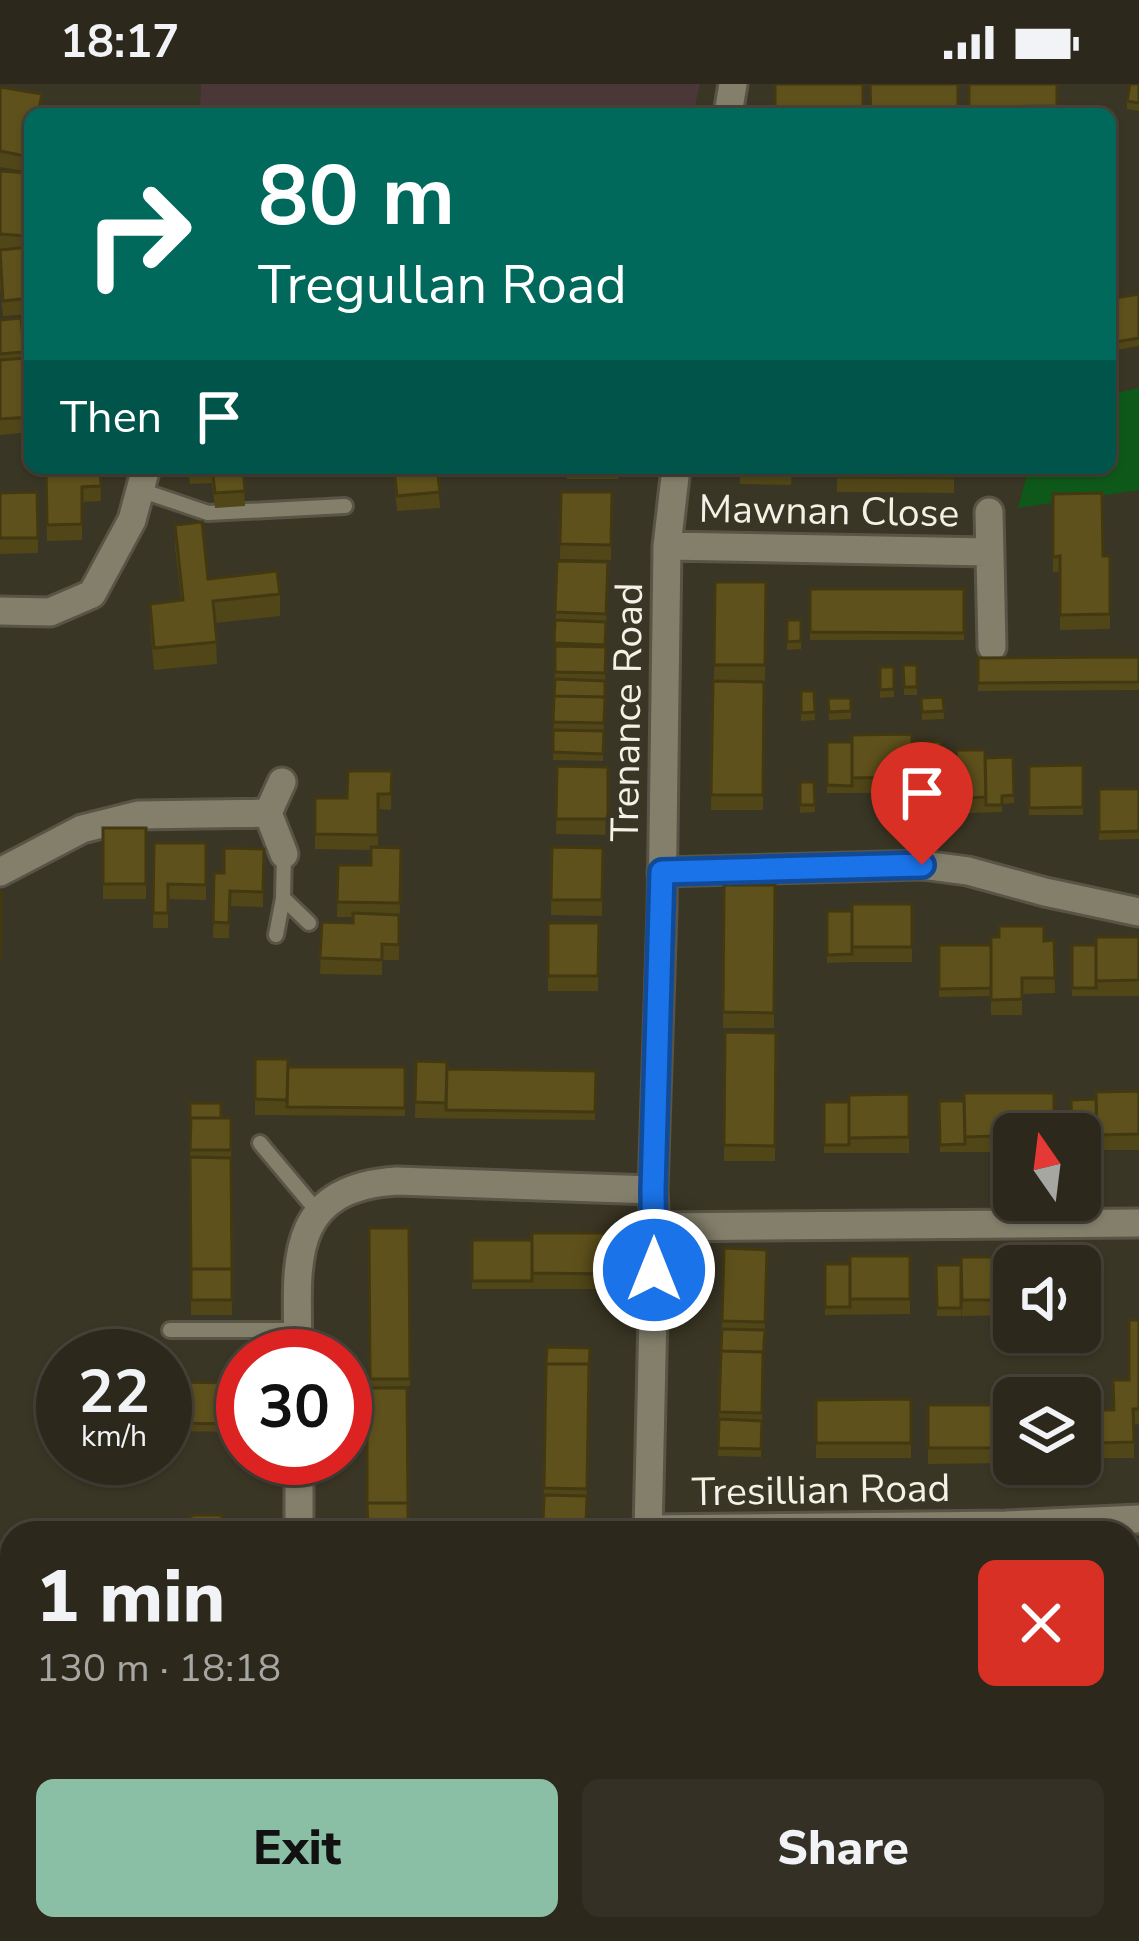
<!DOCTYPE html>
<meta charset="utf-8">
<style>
:root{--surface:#2c281c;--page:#343025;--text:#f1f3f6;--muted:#a6a6a3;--line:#48443b;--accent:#8abfa5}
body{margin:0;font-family:"Nunito Sans",sans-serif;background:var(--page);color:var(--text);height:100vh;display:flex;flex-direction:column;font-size:45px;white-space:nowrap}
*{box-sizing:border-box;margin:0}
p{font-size:39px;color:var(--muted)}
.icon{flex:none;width:66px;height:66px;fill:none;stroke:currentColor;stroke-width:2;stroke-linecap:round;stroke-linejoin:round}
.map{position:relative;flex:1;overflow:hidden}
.panel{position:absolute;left:0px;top:1437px;width:1140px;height:420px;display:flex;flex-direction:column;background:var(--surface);border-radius:36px 36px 0 0;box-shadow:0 3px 9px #0004,0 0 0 3px var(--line)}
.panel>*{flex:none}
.banner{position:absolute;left:24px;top:24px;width:1092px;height:366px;border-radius:18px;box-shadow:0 3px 9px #0004,0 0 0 3px var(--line);background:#00695c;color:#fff;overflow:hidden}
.needle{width:78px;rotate:346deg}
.buttons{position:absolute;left:993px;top:1029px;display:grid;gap:24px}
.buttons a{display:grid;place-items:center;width:108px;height:108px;border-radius:18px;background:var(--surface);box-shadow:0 3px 9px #0004,0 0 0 3px var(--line);font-size:60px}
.speed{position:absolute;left:36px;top:1245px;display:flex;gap:24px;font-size:60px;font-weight:700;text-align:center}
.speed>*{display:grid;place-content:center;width:156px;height:156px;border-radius:50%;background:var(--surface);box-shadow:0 3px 9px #0004,0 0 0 3px var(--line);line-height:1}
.speed small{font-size:30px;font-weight:400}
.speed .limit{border:18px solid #d22;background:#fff;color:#111}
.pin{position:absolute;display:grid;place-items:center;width:102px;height:102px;color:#fff;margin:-123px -51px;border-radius:50% 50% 50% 0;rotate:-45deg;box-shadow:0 0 12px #0007}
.pin .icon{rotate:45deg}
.me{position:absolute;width:132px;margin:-66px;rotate:0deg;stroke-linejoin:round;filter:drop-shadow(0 0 9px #0008)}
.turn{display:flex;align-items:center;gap:42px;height:252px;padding:0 36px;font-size:54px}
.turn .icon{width:156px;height:156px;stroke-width:2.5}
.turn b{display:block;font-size:84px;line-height:102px}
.then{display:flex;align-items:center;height:114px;padding:0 36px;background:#0003;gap:24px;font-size:45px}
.round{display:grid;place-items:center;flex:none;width:126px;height:126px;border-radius:18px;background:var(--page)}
.head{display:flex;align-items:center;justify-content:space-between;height:204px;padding:0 36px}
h1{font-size:72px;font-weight:800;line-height:90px}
.button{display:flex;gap:24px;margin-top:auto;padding:24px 36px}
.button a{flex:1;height:138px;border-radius:18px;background:var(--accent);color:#111;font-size:48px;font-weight:800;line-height:138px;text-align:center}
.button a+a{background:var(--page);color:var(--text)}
.status{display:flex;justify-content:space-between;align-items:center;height:84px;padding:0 60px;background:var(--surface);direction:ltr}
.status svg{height:33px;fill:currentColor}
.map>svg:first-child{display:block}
</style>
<div class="status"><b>18:17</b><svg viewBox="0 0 49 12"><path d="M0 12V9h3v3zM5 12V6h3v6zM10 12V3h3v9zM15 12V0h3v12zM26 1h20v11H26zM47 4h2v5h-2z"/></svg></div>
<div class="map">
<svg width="1139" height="1857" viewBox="0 0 1139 1857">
<rect width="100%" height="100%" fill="#3a3625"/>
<!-- education -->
<path fill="#4c3738" d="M201,0H700L693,30H200Z"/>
<!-- green -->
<path fill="#0e591a" d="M1139,304V406L1018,424L1029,384H1110V310Z"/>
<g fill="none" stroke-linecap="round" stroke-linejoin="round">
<!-- lane casing -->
<g stroke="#585446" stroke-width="20">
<path id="lane" d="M140,406L208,429L345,422
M283,814L309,839
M276,851L283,814L284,770
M260,1059L317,1127
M170,1246H298"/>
</g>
<!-- street casing -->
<g stroke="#585446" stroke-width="33">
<path id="street" d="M728,30L733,0
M989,428L992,563
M667,462L989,468
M0,527L50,528L92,510L132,436L146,384
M282,698L268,729L284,770
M0,788L82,745L138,731L268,729
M662,788L922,781L968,787L1045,808L1139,828
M655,1143L1139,1139
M298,1272C298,1186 282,1104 397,1097L653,1106
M299,1374V1449
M648,1445L1006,1441L1139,1435
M648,1449L655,1143L653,1106L662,828L667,462L676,384
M299,1845V1857
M711,1845L713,1857"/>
</g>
<!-- lane -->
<use href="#lane" stroke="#837f6b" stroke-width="14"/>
<!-- street -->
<use href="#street" stroke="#837f6b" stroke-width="27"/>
</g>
<!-- wall -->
<path fill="#514617" d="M969,0H1057V30H969Z
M1139,0V27L1127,25V17Z
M0,3L42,10L41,30H30V88L0,83Z
M0,87L30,89L28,163H30V230L3,232L0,202Z
M1139,210V262L1110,267V215Z
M21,234L30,321V348L0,351V236Z
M46,384H100L101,417L82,418V456L47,457Z
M188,384H243L245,422L215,424L212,399L190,400Z
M355,384H437L440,424L397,427L393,387L356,391Z
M567,384H618V395H567Z
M740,384H792L791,401L740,400Z
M837,384H954V409L837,408Z
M37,408L38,469L0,470V409Z
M561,408H612L611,476L560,475Z
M1053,410L1103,472H1110V545L1060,546V488H1053Z
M175,441L208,495L280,510V532L215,539L217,580L154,586L150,542V520L181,516L175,463Z
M557,477L608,478L603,677L553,676Z
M715,498H766L765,597L714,596Z
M810,505H964V556H810Z
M787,536H801V565L787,566Z
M1139,573V606L978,607V574Z
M903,581H917V611H904Z
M880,583H894V613L880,614Z
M713,597L764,598L763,726H711Z
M801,607H814L815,636L801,637Z
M943,613L944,635L922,636L921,614Z
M828,614H851V635L829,636Z
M941,657V708L852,709V705V709H827V658Z
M956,666L985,674L1013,673L1014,719L1002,720V728L969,729L968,720L957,721Z
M1083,681V731H1029V682Z
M557,682L608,683V751L556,750Z
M392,687L391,726L378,725V763L401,764L399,876H382V891L320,890L322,838L353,839V833H337L338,781H371V766L315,765V714H347Z
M800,698H814L815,728L800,729Z
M1099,705H1139V755L1099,756Z
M103,744H146V815H103Z
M154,759H206V816L168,815V844H153Z
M552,763L603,764L602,832L551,831Z
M264,765L263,823L230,822L229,854H213L214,789H224Z
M724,801H775L774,944H723Z
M912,820V878H852V870V878L827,879V827H852Z
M548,839H599L598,907H548Z
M1139,853V912H1072V861H1096Z
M1054,856L1055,909L1022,910V931H991V910V912L939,913V861H991Z
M725,948L776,949L775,1077H724Z
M255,975L288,983H405V1032L255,1031Z
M416,977L446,993L596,987L595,1036L415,1034Z
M1139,1007V1066H1080V1050L1096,1015Z
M909,1010V1069H849V1064V1069H824V1018H849Z
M939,1017L1014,1050V1068H965V1063V1068H940Z
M190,1019L221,1034H231L232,1231H191Z
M369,1144H409L410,1302L370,1303Z
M615,1149L614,1205H472V1156H532Z
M724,1164L767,1166L761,1373L718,1372Z
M910,1172V1230L825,1231V1180H850Z
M936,1181L1014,1182V1231L962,1232L961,1224V1232H937Z
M1139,1236V1340L1134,1341V1374H1097V1352H1080V1326H1113L1129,1296Z
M547,1263L590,1264L586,1446H543Z
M165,1298L243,1299V1348L165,1347Z
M911,1315V1374H816V1316Z
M928,1321H1014V1379L928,1380Z
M1134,1494H1139V1553H1135Z
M590,1845H631V1852L606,1857H593Z"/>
<!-- building -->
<path fill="#5e511b" stroke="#423913" stroke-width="3" d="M775,0H863V30H775Z
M870,0H958V30H871Z
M969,0H1057V22L969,23Z
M1130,0H1139V19L1127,17Z
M0,3L42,10L38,30H30V73L0,67Z
M0,87L30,89L27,152L0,150Z
M30,163V214L3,217L0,166Z
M1139,210V254L1110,259V215Z
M21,234L24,268L0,270V236Z
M26,274L30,333L0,335V276Z
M46,384H100L101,402L82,403V440L47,441Z
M212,384H243L245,407L215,409Z
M394,384H437L440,408L397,412Z
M740,384H791V386Z
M837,384H954V394L837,393Z
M37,408L38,454H0V409Z
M561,408H612L611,461L560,460Z
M1102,409L1103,472H1110V530L1060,531V472L1053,473V410Z
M202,438L208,495L277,487L280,510L213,517L217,558L154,564L150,520L183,516L175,441Z
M557,477L608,478L606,530L555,528Z
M715,498H766L765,581H714Z
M810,505H964V549L810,548Z
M555,536L606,538L605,561L554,559Z
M787,536H801V557L787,558Z
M555,562L606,563L605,589L555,588Z
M1139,573V598L978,599V574Z
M903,581H917V603H904Z
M880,583H894V605L880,606Z
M555,595L605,597V621V613L554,612Z
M713,597L764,598L763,711H711Z
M801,607H814L815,628L801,629Z
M554,612L605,613L604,639L553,638Z
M943,613L944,627L922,628L921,614Z
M828,614H851V627L829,628Z
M553,646L604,647L603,670L553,668Z
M912,650V693L852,694V651Z
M941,657V701H912V658Z
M827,658H852V702L827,701Z
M956,666H985L986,713L969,714L968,705H957Z
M1013,673L1014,711L1002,712V721H986L985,674Z
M1083,681V723L1029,724V682Z
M557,682L608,683V735H556Z
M348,687H392L391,710H378V751L315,750V714H347Z
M800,698H814L815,721H800Z
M1099,705H1139V747L1099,748Z
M103,744H146V800H103Z
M154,759H206V801L168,800V829H153Z
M371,763L401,764L400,819L337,818L338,781H371Z
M552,763L603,764L602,816H551Z
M224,764L264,765L263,808L230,807L229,839L213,838L214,789H224Z
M724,801H775L774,929L723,928Z
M0,809H2L1,873H0Z
M852,820H912V863H852Z
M827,827H852V870L827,871Z
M353,829L399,831V861L382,860V876L320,874L322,838L353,839Z
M548,839H599L598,892H548Z
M999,842H1044V857L1054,856L1055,894H1022V915L991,916V853H999Z
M1096,853H1139V896L1096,897Z
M939,861H991V904L939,905Z
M1072,861H1096V904H1072Z
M725,948L776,949L775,1062L724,1061Z
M255,975H288L287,1016L255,1015Z
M416,977L447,978L446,1019L415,1018Z
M288,983H405V1024L287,1023Z
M447,985L596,987L595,1028L446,1026Z
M1139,1007V1050L1097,1051L1096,1008Z
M964,1009H1054V1050L965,1053Z
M909,1010V1053L849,1054V1011Z
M1096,1015L1097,1058L1080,1059V1050H1072L1071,1016Z
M939,1017H964L965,1060L940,1061Z
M824,1018H849V1061H824Z
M190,1019H221V1034H191L190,1037Z
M191,1034H231V1066H190Z
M190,1073L231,1074L232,1185H191V1192Z
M369,1144H409L410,1295H370Z
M532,1149H615L614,1190L532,1189Z
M472,1156H532V1197H472Z
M724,1164L767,1166L765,1238L722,1237Z
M1041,1167H1074V1182H1041Z
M850,1172H910V1215H850Z
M961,1173H1021V1182H1014V1216H962Z
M825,1180H850V1223H825Z
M936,1181H961V1224H937Z
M191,1185H232V1216H191Z
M1129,1236H1139V1325H1133L1134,1358L1097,1359V1337H1080V1326H1114L1113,1296H1129Z
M722,1245L765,1246L763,1275V1268L721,1267Z
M547,1263L590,1264L589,1288V1280H546Z
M721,1267L763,1268L762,1329L719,1328Z
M546,1280H589L587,1405L544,1404Z
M165,1298L243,1299V1340L165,1339Z
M367,1304H407L408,1419H367Z
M911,1315V1359H816V1316Z
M928,1321H1014V1364H928Z
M719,1335L762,1337L761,1365L718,1364Z
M544,1411L587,1412L586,1439L543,1438Z
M367,1419H408V1449H368Z
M191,1431H222V1449H191Z
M134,1438H191V1449H134Z
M222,1439H252V1449H222Z
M1134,1494H1139V1537L1135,1538Z
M0,1798H12V1857H0Z
M192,1845H237V1857H192Z
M389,1845H434V1857H389Z
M804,1845H847L849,1857H806Z"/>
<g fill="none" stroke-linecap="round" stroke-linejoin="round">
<!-- route casing -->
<g stroke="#114b97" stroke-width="30">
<path id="route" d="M654,1186L653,1106L662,788L922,781"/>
</g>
<!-- route -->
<use href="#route" stroke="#1a73e8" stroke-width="21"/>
</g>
<g text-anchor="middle" stroke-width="10" stroke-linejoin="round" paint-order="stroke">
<!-- street labels -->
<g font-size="39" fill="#f4f1e7" stroke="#3a3625">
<text transform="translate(829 426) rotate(1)" y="14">Mawnan Close</text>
<text transform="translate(626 628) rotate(-89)" y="14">Trenance Road</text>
<text transform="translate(821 1405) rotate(-1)" y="14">Tresillian Road</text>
</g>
</g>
</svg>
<div class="buttons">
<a><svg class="needle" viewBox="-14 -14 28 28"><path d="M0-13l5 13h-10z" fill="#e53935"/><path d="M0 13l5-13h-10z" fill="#a6a6a3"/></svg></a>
<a><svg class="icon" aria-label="sound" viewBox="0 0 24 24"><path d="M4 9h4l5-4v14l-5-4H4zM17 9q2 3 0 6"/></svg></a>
<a><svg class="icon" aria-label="layers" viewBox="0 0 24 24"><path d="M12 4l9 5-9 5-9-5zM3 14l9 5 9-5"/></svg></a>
</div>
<div class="speed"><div>22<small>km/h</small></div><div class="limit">30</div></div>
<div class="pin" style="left:922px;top:781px;background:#d93025"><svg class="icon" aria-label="arrive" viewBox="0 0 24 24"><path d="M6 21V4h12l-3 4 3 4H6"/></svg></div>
<svg class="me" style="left:654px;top:1186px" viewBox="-20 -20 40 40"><circle r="17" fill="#1a73e8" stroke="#fff" stroke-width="3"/><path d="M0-11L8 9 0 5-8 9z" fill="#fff"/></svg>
<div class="banner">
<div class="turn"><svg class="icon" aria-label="right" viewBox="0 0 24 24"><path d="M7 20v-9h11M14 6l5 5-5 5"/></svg><div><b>80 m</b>Tregullan Road</div></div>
<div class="then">Then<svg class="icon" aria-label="arrive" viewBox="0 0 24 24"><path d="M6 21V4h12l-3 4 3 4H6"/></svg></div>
</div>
<section class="panel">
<div class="head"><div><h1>1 min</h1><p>130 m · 18:18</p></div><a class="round" style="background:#d93025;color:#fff"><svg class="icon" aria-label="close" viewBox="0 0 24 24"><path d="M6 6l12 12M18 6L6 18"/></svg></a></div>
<div class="button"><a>Exit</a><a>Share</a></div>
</section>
</div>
